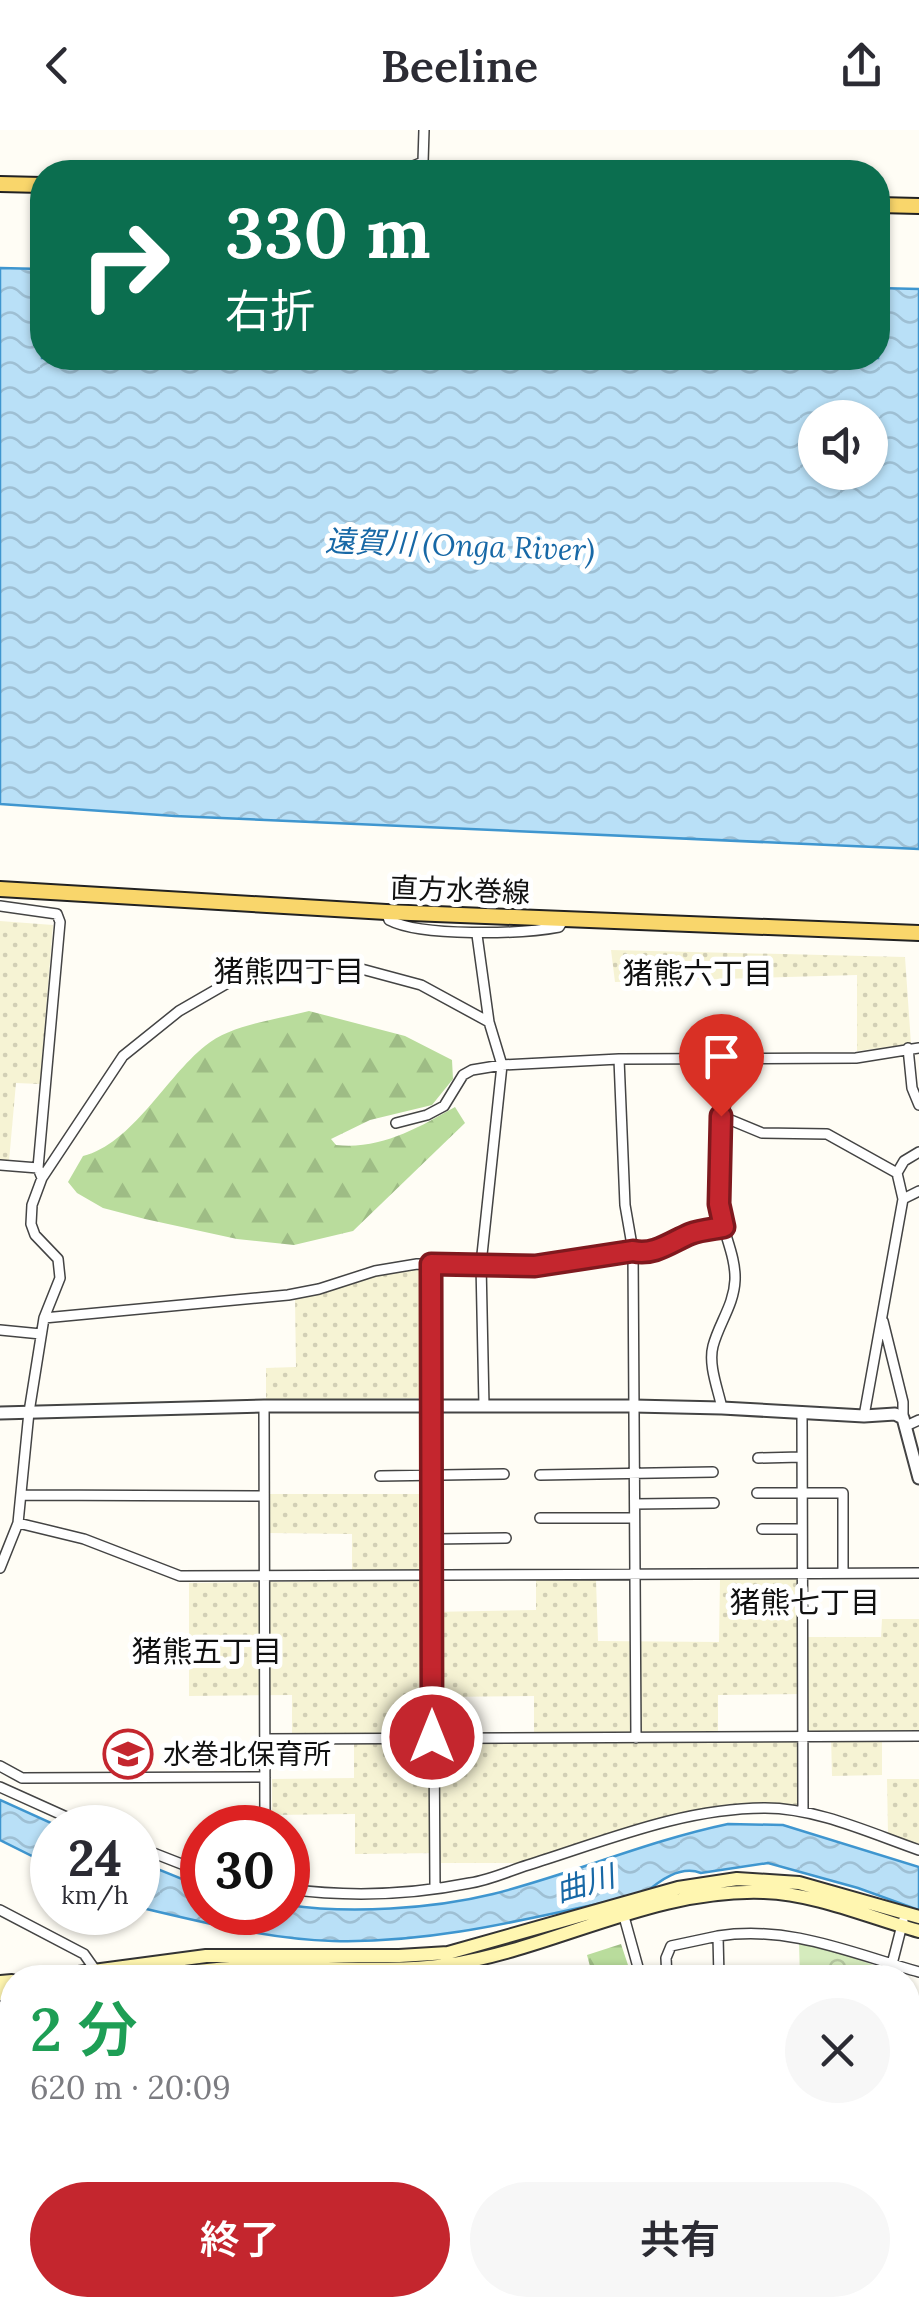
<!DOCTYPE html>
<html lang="ja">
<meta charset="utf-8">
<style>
:root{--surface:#fff;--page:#f7f7f7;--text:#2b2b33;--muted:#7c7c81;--accent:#c4262e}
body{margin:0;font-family:Lora,"Noto Sans JP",serif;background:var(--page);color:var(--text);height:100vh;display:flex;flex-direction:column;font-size:38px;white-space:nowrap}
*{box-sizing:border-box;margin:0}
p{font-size:32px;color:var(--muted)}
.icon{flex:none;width:55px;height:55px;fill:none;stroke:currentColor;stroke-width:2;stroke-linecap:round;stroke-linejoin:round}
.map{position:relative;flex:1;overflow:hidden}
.sheet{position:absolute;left:0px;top:1835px;width:920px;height:352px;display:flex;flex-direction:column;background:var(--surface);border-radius:40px 40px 0 0;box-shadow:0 2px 8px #0004}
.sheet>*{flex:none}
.banner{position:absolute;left:30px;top:30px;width:860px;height:210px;border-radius:40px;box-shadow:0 2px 8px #0004;background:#0b6e4f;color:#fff;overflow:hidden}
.tools{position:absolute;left:798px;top:270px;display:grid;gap:20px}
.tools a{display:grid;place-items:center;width:90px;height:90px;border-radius:50%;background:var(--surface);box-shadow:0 2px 8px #0004;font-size:50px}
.speed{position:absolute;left:30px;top:1675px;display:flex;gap:20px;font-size:50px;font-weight:700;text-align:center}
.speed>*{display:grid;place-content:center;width:130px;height:130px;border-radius:50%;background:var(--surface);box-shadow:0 2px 8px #0004;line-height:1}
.speed small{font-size:25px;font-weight:400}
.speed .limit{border:15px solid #d22;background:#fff;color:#111}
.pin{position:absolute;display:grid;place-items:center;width:85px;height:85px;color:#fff;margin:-102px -42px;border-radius:50% 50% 50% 0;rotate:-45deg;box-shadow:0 0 10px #0007}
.pin .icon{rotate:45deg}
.me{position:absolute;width:110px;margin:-55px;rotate:0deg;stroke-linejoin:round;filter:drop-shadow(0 0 8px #0008)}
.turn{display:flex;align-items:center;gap:35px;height:210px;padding:0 30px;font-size:45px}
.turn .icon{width:130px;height:130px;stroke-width:2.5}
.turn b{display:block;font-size:70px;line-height:85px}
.round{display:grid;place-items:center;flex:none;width:105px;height:105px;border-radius:52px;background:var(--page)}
.overview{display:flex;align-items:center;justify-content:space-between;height:170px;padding:0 30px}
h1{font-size:60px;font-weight:600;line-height:75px;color:#1e9e55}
.button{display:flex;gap:20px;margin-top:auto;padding:20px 30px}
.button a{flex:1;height:115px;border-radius:60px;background:var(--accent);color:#fff;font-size:40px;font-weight:600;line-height:115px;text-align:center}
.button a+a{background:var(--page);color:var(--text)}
header{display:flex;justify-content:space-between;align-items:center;height:130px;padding:0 30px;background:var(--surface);font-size:45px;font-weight:600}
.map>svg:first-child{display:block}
</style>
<header><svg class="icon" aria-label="back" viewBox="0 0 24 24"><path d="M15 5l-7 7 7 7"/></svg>Beeline<svg class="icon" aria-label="share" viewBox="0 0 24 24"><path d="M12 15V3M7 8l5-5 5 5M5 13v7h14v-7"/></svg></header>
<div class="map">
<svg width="919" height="2187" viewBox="0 0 919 2187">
<defs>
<pattern id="farmland-dots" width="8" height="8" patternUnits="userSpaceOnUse" patternTransform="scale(2.5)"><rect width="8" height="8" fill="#f6f3d4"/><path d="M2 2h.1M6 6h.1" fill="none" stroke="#d2cfb5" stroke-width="1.8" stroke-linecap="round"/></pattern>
<pattern id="forest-firs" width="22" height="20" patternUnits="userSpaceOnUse" patternTransform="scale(2.5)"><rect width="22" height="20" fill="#b9dc9c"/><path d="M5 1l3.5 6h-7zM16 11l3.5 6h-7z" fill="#9ebc85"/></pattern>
<pattern id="park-crowns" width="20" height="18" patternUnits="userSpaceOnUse" patternTransform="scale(2.5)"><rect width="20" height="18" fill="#d5ebbd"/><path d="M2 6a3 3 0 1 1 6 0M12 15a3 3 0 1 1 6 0" fill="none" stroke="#b6c8a1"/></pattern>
<pattern id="water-waves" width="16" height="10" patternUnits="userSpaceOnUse" patternTransform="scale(2.5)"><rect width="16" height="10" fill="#b9e0f7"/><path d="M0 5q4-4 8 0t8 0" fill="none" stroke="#9ebfd3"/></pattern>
</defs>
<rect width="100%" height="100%" fill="#fffdf5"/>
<!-- farmland -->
<path fill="url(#farmland-dots)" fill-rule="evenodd" d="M0,791L53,795L40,954L16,953L9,1031L0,1030Z
M611,820L905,827L911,914L857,921V845L615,852Z
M416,1138H428L425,1268L266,1270V1238L296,1237L295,1169L384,1143Z
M269,1364H428L430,1482L536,1480V1450H596L598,1511L719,1512L720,1449L799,1448V1507H881L882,1489H919V1603L882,1604V1645L832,1646L831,1605L805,1604V1564L718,1565V1609L800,1610V1679L749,1673L723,1675L534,1733H441L440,1723L355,1724V1684L272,1685V1649L354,1648V1603L292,1604V1565L189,1566V1453L352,1451V1404L269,1403ZM534,1566V1603L441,1604L440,1567Z
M887,1649H919V1714L888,1704Z"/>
<!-- forest -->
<path fill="url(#forest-firs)" d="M309,881L405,906L452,930L453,949L432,975L370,990L331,1009L336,1015C380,1020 418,998 455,977L465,993L353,1101L294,1115L237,1109L145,1089L103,1078L77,1063L68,1052L83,1026C132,1014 166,947 205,916C232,894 276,890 309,881Z
M621,1814L632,1847H598L592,1844L587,1825Z
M912,2025H919V2187H612L615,2175H908V2028Z"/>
<!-- park -->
<path fill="url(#park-crowns)" d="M799,1813L830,1819L879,1837L883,1844L877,1848L800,1847Z"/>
<!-- water -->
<path fill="url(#water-waves)" stroke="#3f96cf" stroke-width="2.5" fill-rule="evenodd" d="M0,138L42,139V228H878V158L919,159V719L175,686L0,674ZM815,288H870V342H815Z
M0,1670L60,1697L52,1698V1736L0,1710Z
M728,1694L783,1695L919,1737V1780L858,1758L768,1733L701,1743C680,1735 659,1751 644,1764C542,1785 438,1814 333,1811C267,1809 202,1792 138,1777V1731L202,1757V1782H288V1775C349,1784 432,1779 493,1764C572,1744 647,1711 728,1694Z"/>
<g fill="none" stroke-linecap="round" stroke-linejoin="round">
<!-- minor casing -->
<g stroke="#444" stroke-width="12">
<path id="minor" d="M398,42L423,32L424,0
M0,776L57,784L60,792L38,1038L42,1048
M386,782L389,790C421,807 522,804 559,797L564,789
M477,805L489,892L502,935L481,1134L484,1276
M908,918L912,958L919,975
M619,929L625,1075L633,1121L636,1608
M721,986L762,1003L827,1004L897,1043
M396,993L427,985L444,976L463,945L472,940L502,935L619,929L856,928L919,918
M0,1035L38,1038
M903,1069L919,1061
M431,1134L435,1757
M44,1188L288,1165L319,1159L375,1141L417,1134L535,1136L633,1121C654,1126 671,1112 690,1104C700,1100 713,1099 724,1097
M883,1191L903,1272V1288
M0,1200L41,1204
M264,1276L265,1698
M722,1278C718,1259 708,1235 713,1216C719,1193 734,1175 735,1150C736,1124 721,1100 719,1074C715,1024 724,975 736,927
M802,1282L803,1682
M864,1286L903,1069L897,1043L904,1031L919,1022
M906,1296L919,1290
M758,1328L801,1327
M540,1345L713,1342
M380,1346L504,1344
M757,1363H843V1443
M21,1365L263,1366
M635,1374L714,1373
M540,1388H634
M18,1393L84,1409L180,1446L919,1443
M762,1399H801
M431,1409L506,1408
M0,1438L18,1393L29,1282L44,1188L60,1148L58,1129L35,1105L31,1094L32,1075L42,1048L123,926L179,881L238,847L292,834L319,832L354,837L421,855L489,892
M266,1609L919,1606
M0,1636L22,1648L265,1647
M0,1657L91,1698
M138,1717L202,1742
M288,1759C348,1767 410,1765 470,1753C490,1750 509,1741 528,1735C605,1711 683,1678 765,1678C817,1678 870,1703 919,1720
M0,1780L84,1824L101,1848
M623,1783L641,1848
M667,1848L666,1828L671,1816L718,1806
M719,1848L718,1806C790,1795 851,1823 919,1842
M892,1848V1834L903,1791
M0,1920H12
M908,1925L919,1981
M908,2011L919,2009
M0,2031L12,2030
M188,2175L192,2187
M601,2187L604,2175"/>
</g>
<!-- tertiary casing -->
<g stroke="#444" stroke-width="15">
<path id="tertiary" d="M0,1283L264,1276H633L722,1278L864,1286L895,1284L903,1288L919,1348"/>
</g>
<!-- secondary casing -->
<g stroke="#333" stroke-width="16">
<path id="secondary" d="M41,1848L206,1826H399L448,1823L678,1758L737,1749L799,1753L919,1787
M136,1848C179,1843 221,1837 264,1837C325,1836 387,1843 447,1835C554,1819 652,1758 764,1762C817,1764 868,1787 919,1801
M0,1852L12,1851
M0,1864L12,1863"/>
</g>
<!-- primary casing -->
<g stroke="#222" stroke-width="18">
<path id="primary" d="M0,54L42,55
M878,75L919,76
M0,759L386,782L919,803"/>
</g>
<!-- minor -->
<use href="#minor" stroke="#fff" stroke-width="9"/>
<!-- tertiary -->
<use href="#tertiary" stroke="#fff" stroke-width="11"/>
<!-- secondary -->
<use href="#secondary" stroke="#fff6b0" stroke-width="12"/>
<!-- primary -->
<use href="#primary" stroke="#f9d66b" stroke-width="14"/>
</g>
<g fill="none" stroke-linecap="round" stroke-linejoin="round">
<!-- route casing -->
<g stroke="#7f191e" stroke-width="25">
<path id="route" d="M432,1607L431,1134L535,1136L633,1121C654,1126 671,1112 690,1104C700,1100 713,1099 724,1097L719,1074L721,986"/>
</g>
<!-- route -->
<use href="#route" stroke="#c4262e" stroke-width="18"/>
</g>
<!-- icons -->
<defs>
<g id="school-ring" transform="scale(2.5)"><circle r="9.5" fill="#fff" stroke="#c4262e" stroke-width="1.5"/><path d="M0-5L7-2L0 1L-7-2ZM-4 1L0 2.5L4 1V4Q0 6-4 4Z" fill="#c4262e"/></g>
</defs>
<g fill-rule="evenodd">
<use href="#school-ring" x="128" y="1624"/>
</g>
<g text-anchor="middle" stroke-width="10" stroke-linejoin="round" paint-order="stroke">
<!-- street labels -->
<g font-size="28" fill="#111" stroke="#fff">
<text transform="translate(460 760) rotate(2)" y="10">直方水巻線</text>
</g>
<!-- poi labels -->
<g font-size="28" fill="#111" stroke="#fff" text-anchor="start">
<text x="163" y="1634">水巻北保育所</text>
</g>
<!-- water labels -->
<g font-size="30" font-style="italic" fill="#1768a6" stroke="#fff">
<text transform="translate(460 416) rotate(2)" y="10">遠賀川 (Onga River)</text>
<text transform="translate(585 1754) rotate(-16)" y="10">曲川</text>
</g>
<!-- neighbourhood labels -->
<g font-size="30" fill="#111" stroke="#fff">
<text x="289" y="852">猪熊四丁目</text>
<text x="698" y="854">猪熊六丁目</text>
<text x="805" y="1483">猪熊七丁目</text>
<text x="207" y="1532">猪熊五丁目</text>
</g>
</g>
</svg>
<div class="tools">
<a><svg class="icon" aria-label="sound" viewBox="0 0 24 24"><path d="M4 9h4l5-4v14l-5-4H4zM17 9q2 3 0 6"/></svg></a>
</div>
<div class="speed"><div>24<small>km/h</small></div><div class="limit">30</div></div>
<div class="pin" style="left:721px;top:986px;background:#d93025"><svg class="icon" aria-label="arrive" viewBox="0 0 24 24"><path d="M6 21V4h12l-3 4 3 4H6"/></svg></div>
<svg class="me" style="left:432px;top:1607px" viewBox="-20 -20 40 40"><circle r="17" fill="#c4262e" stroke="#fff" stroke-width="3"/><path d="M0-11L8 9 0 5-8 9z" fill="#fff"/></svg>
<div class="banner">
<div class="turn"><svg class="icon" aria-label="right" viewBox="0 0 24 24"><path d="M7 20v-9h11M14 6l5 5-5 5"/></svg><div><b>330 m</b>右折</div></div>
</div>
<section class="sheet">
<div class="overview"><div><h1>2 分</h1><p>620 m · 20:09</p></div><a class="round"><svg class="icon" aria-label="close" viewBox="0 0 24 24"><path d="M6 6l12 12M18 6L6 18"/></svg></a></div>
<div class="button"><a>終了</a><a>共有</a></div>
</section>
</div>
